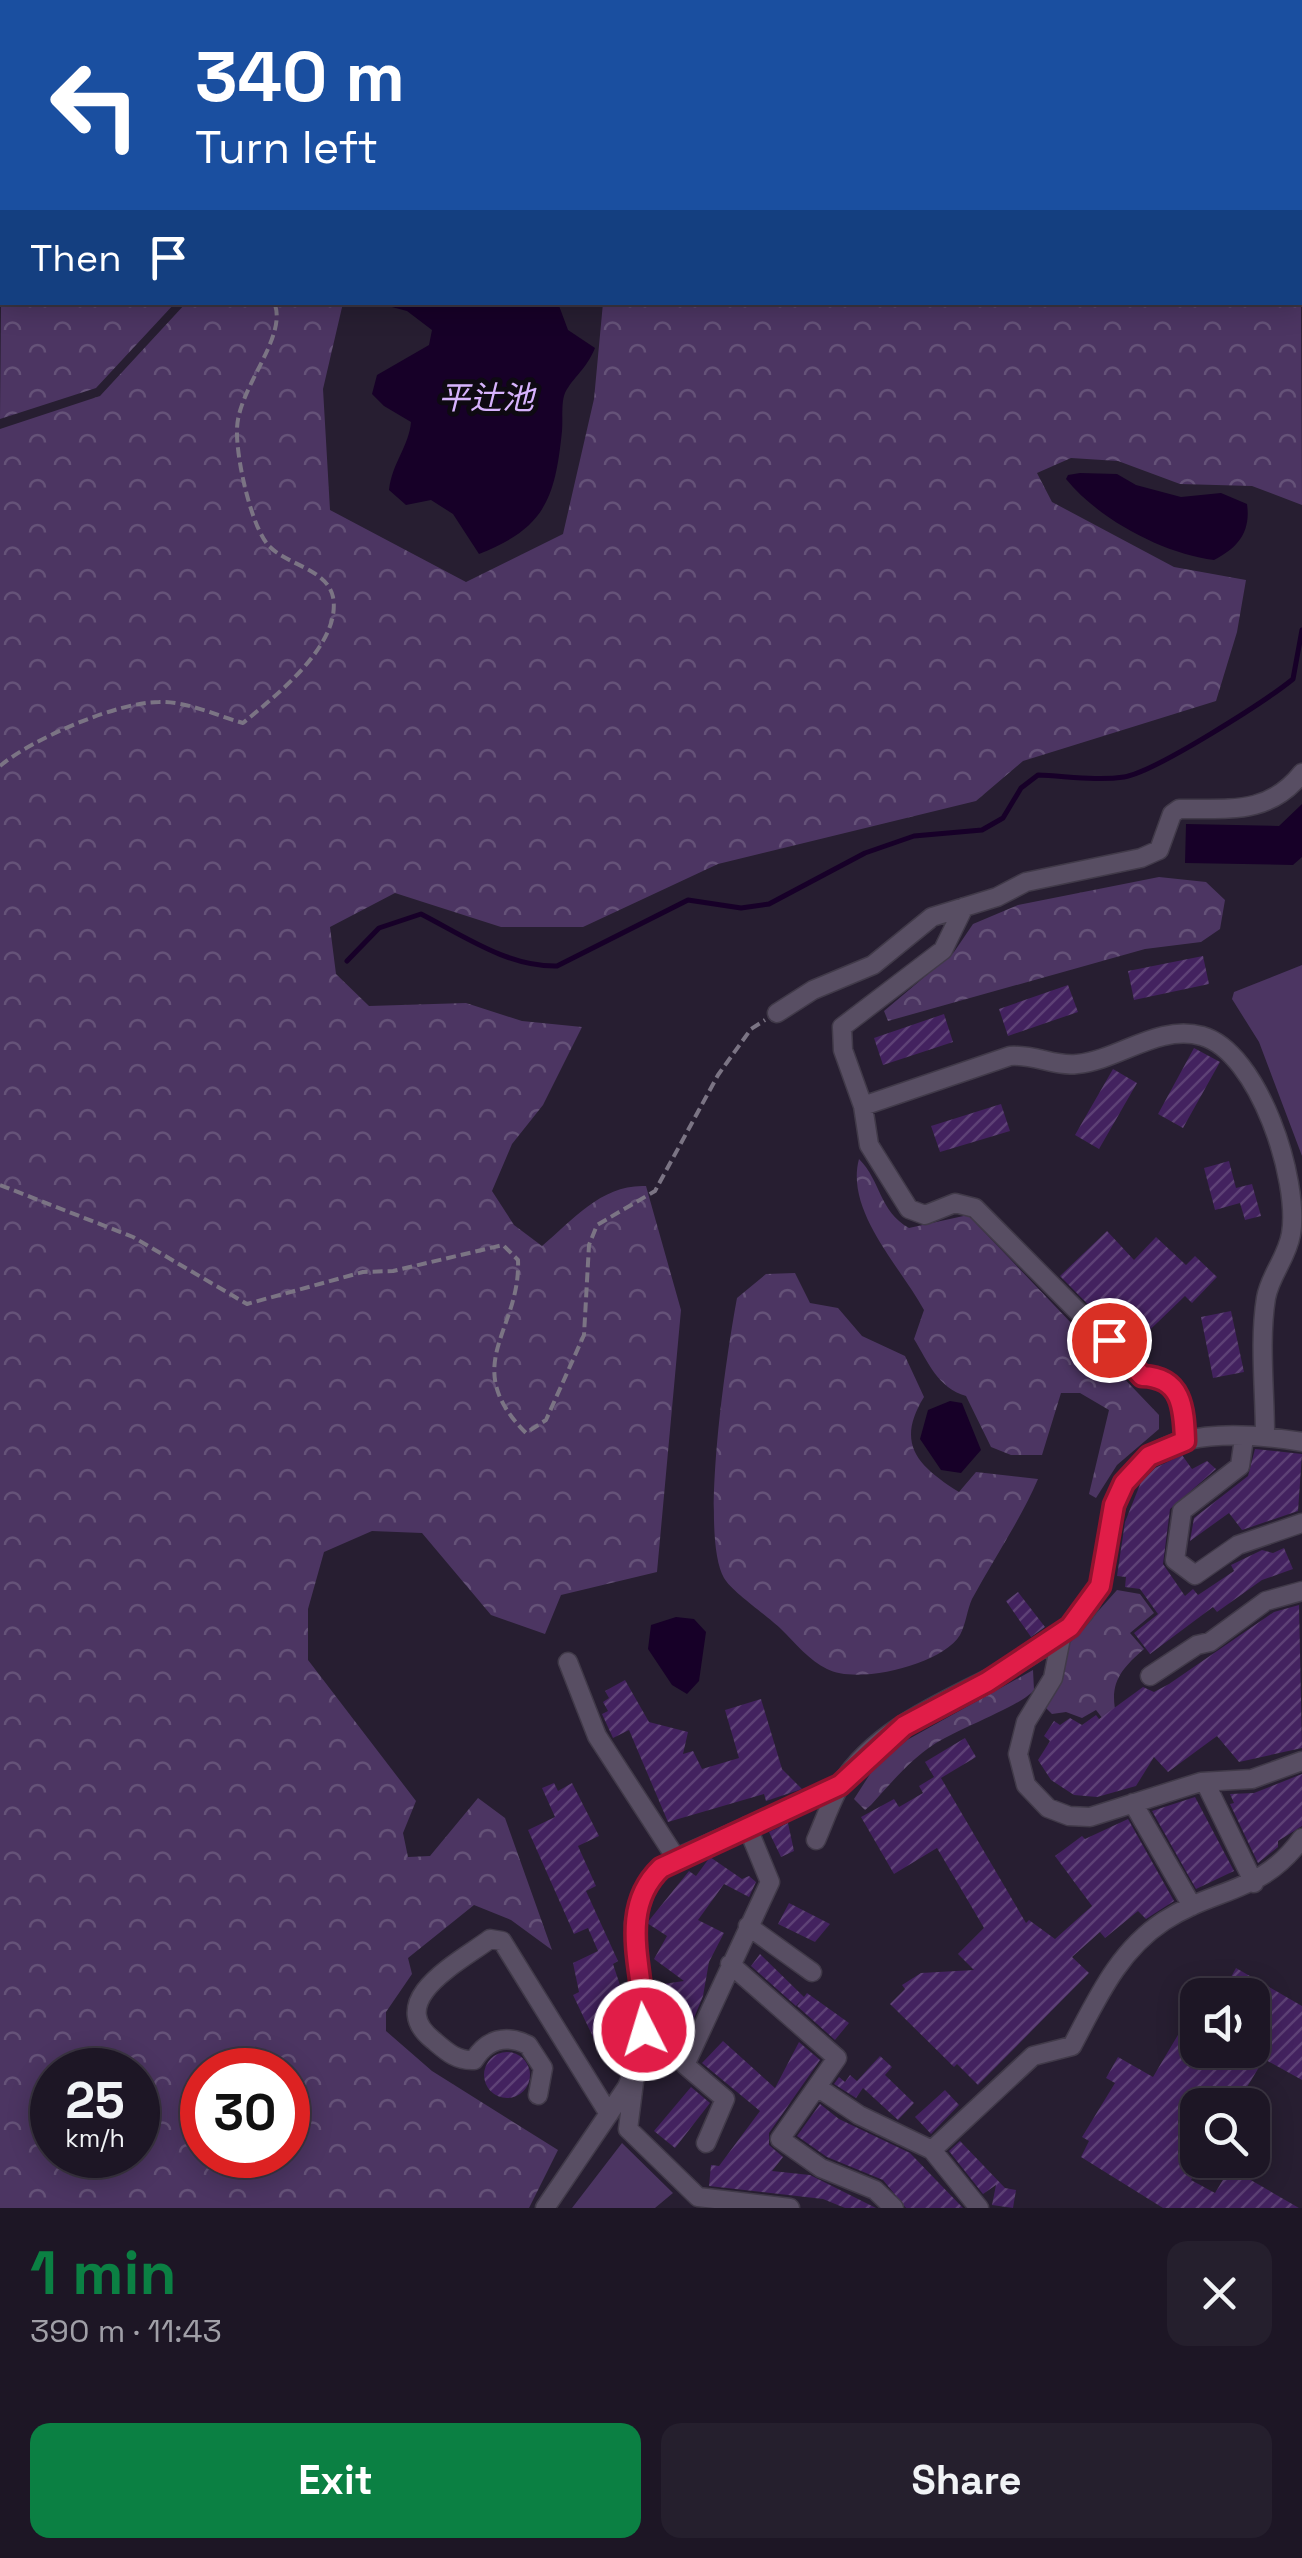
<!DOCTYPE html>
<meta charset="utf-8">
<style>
:root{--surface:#1d1625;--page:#251f2d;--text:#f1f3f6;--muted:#a09fa7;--line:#3b3542;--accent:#0b8043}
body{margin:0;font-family:"Space Grotesk","Noto Sans JP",sans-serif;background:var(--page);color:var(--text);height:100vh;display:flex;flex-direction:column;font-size:38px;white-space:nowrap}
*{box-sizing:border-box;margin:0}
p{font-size:32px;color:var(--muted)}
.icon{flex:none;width:55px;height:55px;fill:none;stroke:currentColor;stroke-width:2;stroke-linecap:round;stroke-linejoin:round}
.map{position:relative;height:2208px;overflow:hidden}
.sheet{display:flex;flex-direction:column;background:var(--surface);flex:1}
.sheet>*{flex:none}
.hud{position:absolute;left:0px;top:0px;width:1302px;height:305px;box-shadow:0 5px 25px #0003,0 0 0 2px var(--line);background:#1a4fa0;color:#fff;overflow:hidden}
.tools{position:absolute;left:1180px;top:1978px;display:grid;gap:20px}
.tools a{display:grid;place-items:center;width:90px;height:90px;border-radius:20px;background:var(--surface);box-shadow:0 5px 25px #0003,0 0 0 2px var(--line);font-size:50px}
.speed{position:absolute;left:30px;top:2048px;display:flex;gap:20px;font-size:50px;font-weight:700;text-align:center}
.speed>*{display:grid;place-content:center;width:130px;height:130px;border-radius:50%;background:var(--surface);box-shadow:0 5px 25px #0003,0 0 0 2px var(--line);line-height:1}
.speed small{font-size:25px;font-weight:400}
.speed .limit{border:15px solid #d22;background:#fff;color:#111}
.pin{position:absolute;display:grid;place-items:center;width:85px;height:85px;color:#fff;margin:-42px;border:5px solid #fff;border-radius:50%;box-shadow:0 2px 10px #0007}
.me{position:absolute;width:110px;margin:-55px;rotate:355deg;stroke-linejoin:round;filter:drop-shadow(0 0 8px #0008)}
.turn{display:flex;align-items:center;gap:35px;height:210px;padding:0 30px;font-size:45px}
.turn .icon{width:130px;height:130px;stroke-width:2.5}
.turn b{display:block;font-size:70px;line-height:85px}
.then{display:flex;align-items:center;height:95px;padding:0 30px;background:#0003;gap:20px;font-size:38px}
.round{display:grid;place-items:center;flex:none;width:105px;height:105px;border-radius:20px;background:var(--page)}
.summary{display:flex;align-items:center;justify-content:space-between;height:170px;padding:0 30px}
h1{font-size:60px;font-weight:700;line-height:75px;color:var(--accent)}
.cta{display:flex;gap:20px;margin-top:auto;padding:20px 30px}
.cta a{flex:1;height:115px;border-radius:20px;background:var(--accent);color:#fff;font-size:40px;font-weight:700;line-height:115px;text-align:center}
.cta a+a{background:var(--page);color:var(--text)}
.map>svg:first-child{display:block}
</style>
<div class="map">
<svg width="1302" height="2208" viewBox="0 0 1302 2208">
<defs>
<pattern id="forest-crowns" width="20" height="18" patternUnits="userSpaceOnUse" patternTransform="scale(2.5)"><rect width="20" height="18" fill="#4c3562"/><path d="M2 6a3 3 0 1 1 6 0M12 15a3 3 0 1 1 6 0" fill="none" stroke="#655278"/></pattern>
<pattern id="building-hatch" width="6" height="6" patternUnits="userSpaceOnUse" patternTransform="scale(2.5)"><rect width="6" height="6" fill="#43225f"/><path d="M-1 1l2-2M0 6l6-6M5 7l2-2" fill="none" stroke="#5e4176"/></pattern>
</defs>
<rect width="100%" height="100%" fill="#271e31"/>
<!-- green -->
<path fill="#4c3562" d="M1302,965V1156L1259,1042L1232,999L1234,992Z
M622,2143L673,2193L655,2208H572Z"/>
<!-- forest -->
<path fill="url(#forest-crowns)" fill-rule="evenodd" d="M1300,107L1302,505L1252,486L1180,484L1118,461L1071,458L1037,473L1052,502L1174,567L1246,580L1237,632L1216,701L1023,761L976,801L718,864L583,927H501L395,893L330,927L336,974L369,1006L466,1003L522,1021L582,1027L543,1105L512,1144L492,1191L514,1225L542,1246C574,1219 602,1184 646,1186L681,1310L657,1572L561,1595L545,1634L491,1615L422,1533L372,1531L324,1552L308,1609V1660L416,1801L403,1833L408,1857L430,1856L478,1798L505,1818L552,1950L511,1920L474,1905L408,1958L412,1974L386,2012V2031L432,2071L558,2150L529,2208H0V429L100,396L186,303H343L323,389L330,510L466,582L563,534L594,399L603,303L1300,302ZM52,2070H138V2155H52ZM288,2070V2155H202V2070Z
M2,203V302L175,303L96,388L0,419Z
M1159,877L1206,882L1225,900L1220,929L1201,942L1145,949L888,1021L884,1011L954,952L973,924L1018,905Z
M859,1159C881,1181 879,1211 909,1228L968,1215L1159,1415V1429L1117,1465L1096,1498L1089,1494L1109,1410L1080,1393H1061L1042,1455H1011L991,1447L966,1396C938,1388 928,1362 914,1339L924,1310C900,1266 845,1211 859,1159Z
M795,1273L810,1303L838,1308L862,1336L905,1356L924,1397C895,1444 918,1466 959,1492L976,1472L1038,1479C1020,1521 994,1558 972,1599C967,1610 966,1624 960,1635C942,1665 857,1685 827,1669C810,1661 794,1642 781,1629C768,1616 732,1592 724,1578C699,1534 727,1352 737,1298L766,1274Z
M1117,1590L1140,1594L1154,1613L1130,1633L1144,1649C1120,1670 1108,1684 1117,1718L1110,1728L1096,1710L1082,1718L1066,1712L1052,1714L1046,1708L1067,1646Z
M1033,1670L1034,1690C1023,1705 955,1730 933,1745C909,1761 890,1784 871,1805L865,1810L854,1799L872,1771L907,1740Z"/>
<!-- water -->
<path fill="#170028" d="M373,302L558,303L568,330L595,348C586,370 573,377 565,393C561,402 563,420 562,431C555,499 545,528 479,554L453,514L431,500L406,505L389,490C392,463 409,446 411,422L384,406L372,394L377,375L429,345L432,330L407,311Z
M1080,473L1117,474L1136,485L1181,497L1221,493L1247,504C1251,532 1238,548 1214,560C1164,554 1098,519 1066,479L1068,475Z
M1302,804V857L1293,865L1185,863L1186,824L1279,826Z
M950,1401L962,1403L981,1450L961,1473L941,1470L920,1439L928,1410Z
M676,1617L694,1619L706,1632L699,1681L687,1694L672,1685L648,1649L651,1625Z"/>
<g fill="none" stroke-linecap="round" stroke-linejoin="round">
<!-- stream -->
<path stroke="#170028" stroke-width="5" d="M347,961L379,928L421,914C464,936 508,967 557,966L688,900L741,908L769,904L865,853L914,836L982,830L1003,818L1021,788L1038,775C1066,776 1097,781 1124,777C1155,772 1266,701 1293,679L1302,630"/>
<!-- river -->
<path stroke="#170028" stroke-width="32" d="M144,2L148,0
M0,194L2,193"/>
</g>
<!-- building -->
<path fill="url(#building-hatch)" d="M1203,956L1209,984L1134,1000L1128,971Z
M1068,985L1078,1012L1008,1036L999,1009Z
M944,1014L953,1042L883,1065L874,1038Z
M1194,1048L1220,1062L1183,1128L1158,1114Z
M1113,1069L1137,1083L1099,1149L1075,1135Z
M1001,1104L1010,1131L940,1152L931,1126Z
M1229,1161L1236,1188L1252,1184L1261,1216L1245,1220L1240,1203L1215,1210L1204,1168Z
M1107,1231L1134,1260L1156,1237L1186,1265L1195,1256L1217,1277L1192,1303L1185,1296L1131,1348L1060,1276Z
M1231,1311L1244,1372L1213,1378L1201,1317Z
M1255,1449L1302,1454L1298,1511L1242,1530L1229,1513L1190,1541L1194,1518L1248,1476Z
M1182,1455L1192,1469L1207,1461L1216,1469L1170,1509L1163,1564L1185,1596L1193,1589L1198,1595L1234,1571L1231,1565L1262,1550L1273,1553L1284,1548L1293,1569L1262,1580L1217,1612L1213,1607L1150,1654L1134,1633L1158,1614L1140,1589L1125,1587L1126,1577L1117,1576L1125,1522L1141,1482L1155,1468Z
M1018,1592L1045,1627L1031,1637L1006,1601Z
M1299,1605L1302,1748L1239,1762L1217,1736L1168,1772L1154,1757L1136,1786L1097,1797L1074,1795L1051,1780L1038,1760L1050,1741L1044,1736L1054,1721L1060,1725L1070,1718L1082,1725L1096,1715L1099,1719L1143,1687L1154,1692L1169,1684L1274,1612Z
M625,1680L649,1722L688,1732L683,1754L693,1751L702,1769L739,1758L725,1710L761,1699L782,1769L802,1789L766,1801L764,1794L668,1822L629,1730L613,1738L602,1714L608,1711L603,1702L609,1698L605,1691Z
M965,1738L976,1757L941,1778L1026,1923L1029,1920L1055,1939L1092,1906L1055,1856L1082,1836L1085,1839L1128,1819L1174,1901L1146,1919L1138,1911L1105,1938L1100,1932L1072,1957L1089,1973L978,2085L957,2064L954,2067L890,2004L905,1989L902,1985L921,1973L974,1970L958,1954L984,1928L937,1848L894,1874L861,1817L894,1799L899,1807L923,1793L919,1786L934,1777L925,1762Z
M1302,1774V1826L1278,1841V1847L1258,1863L1230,1804L1234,1803L1230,1794L1254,1793Z
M554,1783L558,1791L572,1783L599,1836L578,1846L596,1886L586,1891L618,1961L613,1964L624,1997L619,1999L630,2021L612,2030L621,2049L603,2058L573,1995L579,1992L573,1963L598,1951L588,1928L574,1934L528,1830L555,1817L542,1788Z
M1195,1797L1234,1871L1196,1889L1152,1811Z
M788,1823L794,1851L781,1857L769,1832Z
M710,1857L742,1879L749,1876L756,1882L749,1897L724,1884L698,1920L724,1933L709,1962L703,1996L673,2069L657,2062L678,2017L660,2019L656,1985L684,1981L654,1959L667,1936L647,1923L689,1871L696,1876Z
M789,1903L830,1924L815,1942L778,1924Z
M760,1954L804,1997L796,2006L751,1966Z
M1236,1968L1302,2006V2080L1264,2059L1236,2105H1198V2160H1203L1191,2180L1215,2193L1230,2168L1299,2208H1163L1081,2157L1089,2141L1082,2137L1115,2083L1106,2078L1118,2057L1153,2077L1188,2018L1198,2024V2050H1252V1995H1221Z
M807,1993L849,2023L835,2040L797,2006Z
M723,2041L775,2088L799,2042L820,2060L769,2133V2145L783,2157L772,2171L810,2175L876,2208H845L823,2199L709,2186L711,2165L719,2166L760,2111L702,2063Z
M484 2075a23 23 0 1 1 46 0a23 23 0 1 1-46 0Z
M880,2056L892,2067L885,2075L914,2103L898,2120L863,2088L856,2098L834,2084L839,2077L845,2082L850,2075L857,2081Z
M691,2087L710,2103L675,2148L654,2131Z
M945,2090L959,2105L931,2134L915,2117Z
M820,2104L839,2119L910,2153L963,2208H906L883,2180L827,2157L797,2136Z
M960,2141L1005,2188L1016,2190L1013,2208L992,2205L996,2185L983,2194L949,2151Z"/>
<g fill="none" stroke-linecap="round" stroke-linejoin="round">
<!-- minor casing -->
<g stroke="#413a49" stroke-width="21">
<path id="minor" d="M81,0L85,2
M684,0L703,2
M29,2L30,0
M323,2L333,0
M0,59L2,53
M1300,86L1302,87
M964,907L943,950L842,1027L843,1050L863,1106L869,1145L909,1209L925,1215L955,1203L975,1208L1142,1376C1182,1377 1184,1408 1185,1441
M777,1013L813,990L873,965L932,917L997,897L1026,882L1141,858L1159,850L1172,814L1179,809C1227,808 1268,816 1302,773
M863,1106L1010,1056C1035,1054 1055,1067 1077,1064C1119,1060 1158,1024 1202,1036C1259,1052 1300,1181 1291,1234C1287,1258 1270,1275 1266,1298C1259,1341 1265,1391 1265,1435
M1244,1438L1240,1466L1182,1511L1175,1560L1195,1575L1238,1545L1302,1523
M1062,1633L1053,1678L1026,1722L1018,1754L1026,1785L1048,1808L1069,1816L1090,1817L1201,1782L1252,1779L1302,1761
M568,1662L597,1736L676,1858
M1150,1676L1197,1645L1210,1642L1266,1601L1302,1591
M1205,1782L1254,1883
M1133,1803L1192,1906
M816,1840C824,1822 831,1801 841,1784C893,1702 1010,1686 1077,1621C1124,1575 1093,1498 1147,1458C1186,1428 1256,1434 1302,1442
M748,1926L812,1972
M730,1964L837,2058L780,2139L821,2168L875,2190L894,2208
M634,2082L628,2129L698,2197L790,2208
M817,2087L859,2115L932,2150L979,2208
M538,2095L543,2068L528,2045C506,2034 487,2039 474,2060C456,2061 446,2051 433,2040C383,2000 461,1961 490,1939L502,1941L609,2114
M706,2143L725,2099L685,2065L770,1882L747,1826
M932,2150L1033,2056L1072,2046C1097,1999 1118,1951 1164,1921C1216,1887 1262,1894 1302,1838
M545,2208L627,2087L639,2058L644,2020L634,1923L649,1881L676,1858L841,1785"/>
</g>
<!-- path -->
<path stroke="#7b7484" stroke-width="4" stroke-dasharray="10 5" stroke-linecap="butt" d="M0,766C32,739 117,702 159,702C186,701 218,716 243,723C274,697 342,645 333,597C327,569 287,565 269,546C251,527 236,457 237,430C237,388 289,337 274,302
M0,1185L133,1237L247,1304L363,1272L393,1271L503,1245L518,1260C521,1331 458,1365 526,1433L546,1420L584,1335L589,1245L597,1225L655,1191L718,1075L751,1029L765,1020"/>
<!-- minor -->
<use href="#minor" stroke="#584e63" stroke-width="18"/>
</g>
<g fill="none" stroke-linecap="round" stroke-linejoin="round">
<!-- route casing -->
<g stroke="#92132f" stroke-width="25">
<path id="route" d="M644,2030C646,1974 615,1912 661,1868L840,1785L904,1726L987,1682L1070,1627L1100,1586L1114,1505L1124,1483L1149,1456L1185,1441C1184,1408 1182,1377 1142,1376L1109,1340"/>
</g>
<!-- route -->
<use href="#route" stroke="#e11d48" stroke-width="18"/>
</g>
<g text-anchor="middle" stroke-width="10" stroke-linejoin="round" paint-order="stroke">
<!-- water labels -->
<g font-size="32" font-style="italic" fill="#d7b3fd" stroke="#0e0a12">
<text x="486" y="409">平辻池</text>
</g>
</g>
</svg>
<div class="tools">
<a><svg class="icon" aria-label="sound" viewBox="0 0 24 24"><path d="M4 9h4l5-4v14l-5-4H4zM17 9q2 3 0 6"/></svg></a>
<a><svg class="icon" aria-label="search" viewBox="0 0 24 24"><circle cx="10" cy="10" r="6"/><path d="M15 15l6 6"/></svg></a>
</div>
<div class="speed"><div>25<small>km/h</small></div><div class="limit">30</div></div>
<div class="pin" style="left:1109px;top:1340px;background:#d93025"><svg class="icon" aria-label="arrive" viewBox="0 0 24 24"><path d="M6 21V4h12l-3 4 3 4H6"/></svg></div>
<svg class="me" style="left:644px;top:2030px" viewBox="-20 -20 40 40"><circle r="17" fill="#e11d48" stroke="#fff" stroke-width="3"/><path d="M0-11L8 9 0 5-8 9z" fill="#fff"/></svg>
<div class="hud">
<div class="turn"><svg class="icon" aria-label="left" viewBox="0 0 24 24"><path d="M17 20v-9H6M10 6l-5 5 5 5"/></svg><div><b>340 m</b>Turn left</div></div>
<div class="then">Then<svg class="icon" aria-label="arrive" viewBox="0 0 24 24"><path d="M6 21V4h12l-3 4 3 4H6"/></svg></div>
</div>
</div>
<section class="sheet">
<div class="summary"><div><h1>1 min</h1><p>390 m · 11:43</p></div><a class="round"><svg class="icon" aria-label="close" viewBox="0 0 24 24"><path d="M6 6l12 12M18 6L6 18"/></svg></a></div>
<div class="cta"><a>Exit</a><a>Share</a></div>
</section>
